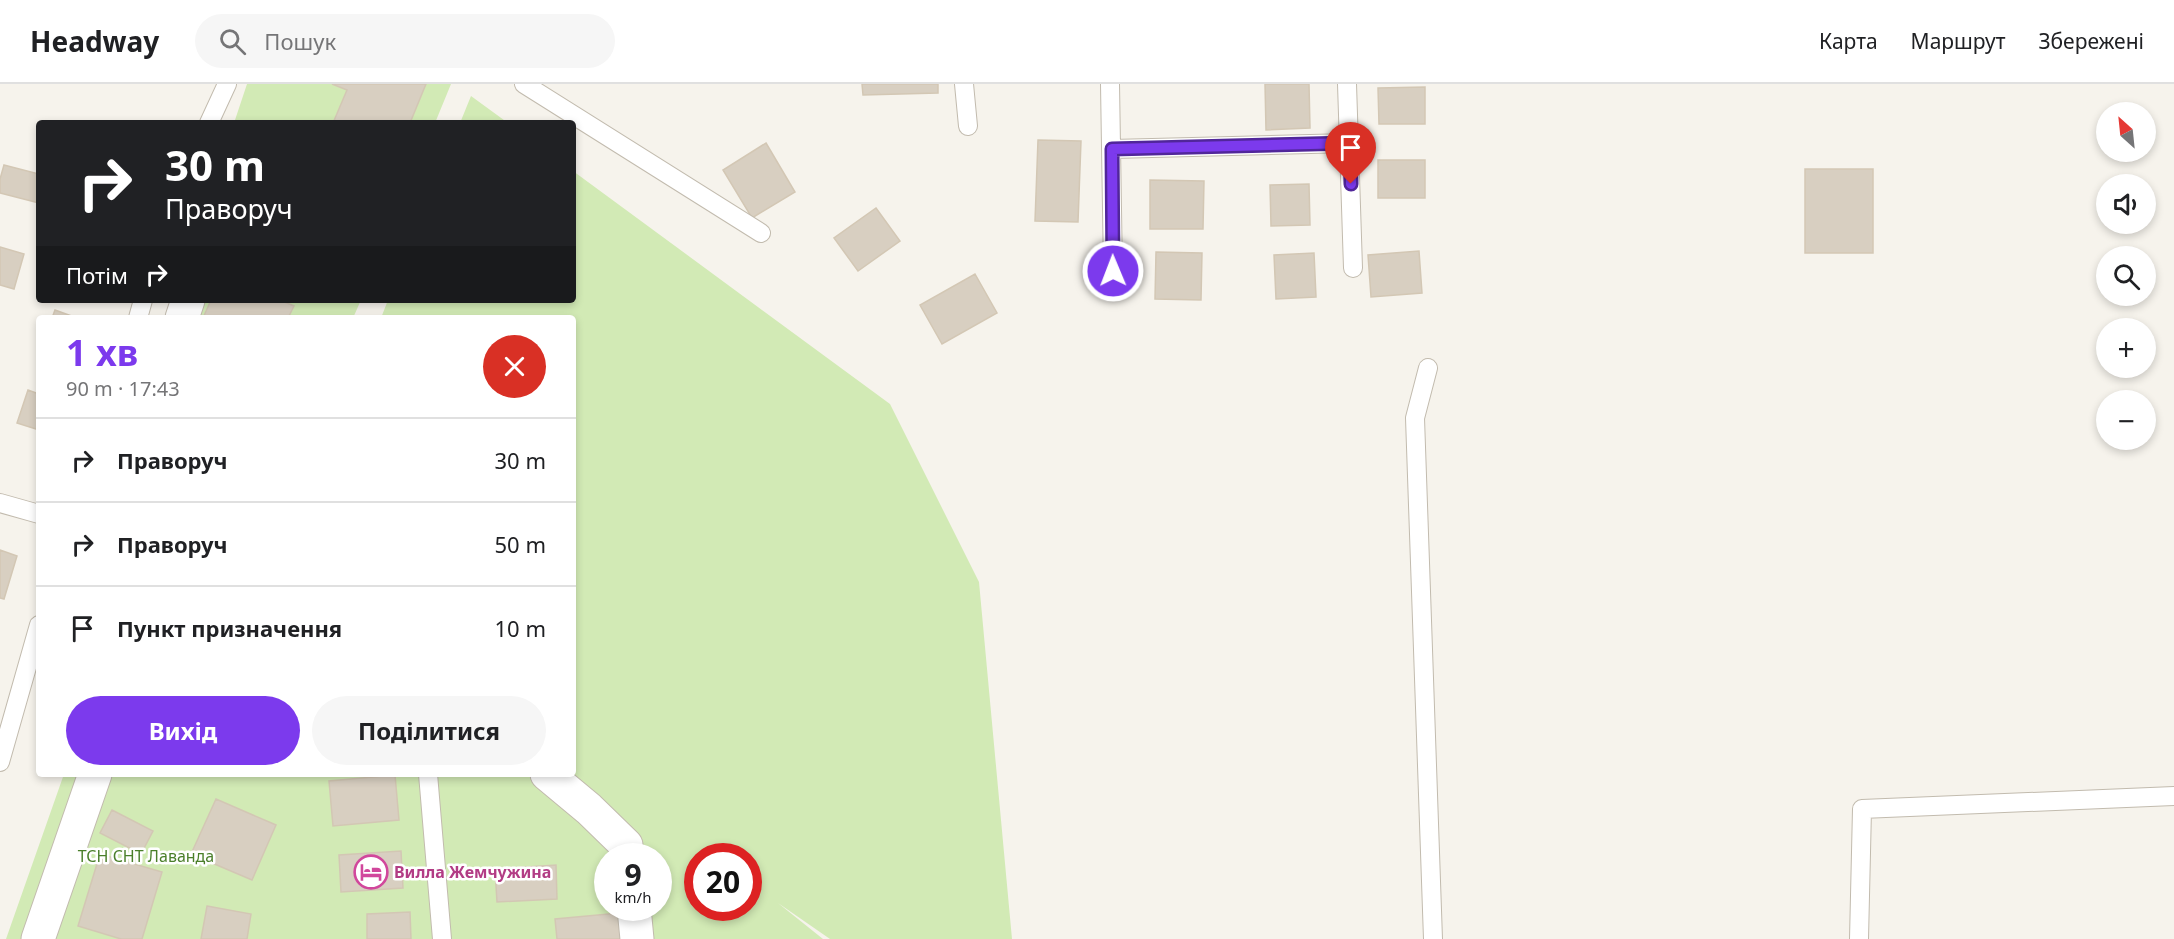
<!DOCTYPE html>
<html lang="uk">
<meta charset="utf-8">
<style>
:root{--surface:#fff;--page:#f6f6f6;--text:#202124;--muted:#757577;--line:#e0e0e0;--accent:#7c3aed}
body{margin:0;font-family:"Noto Sans",sans-serif;background:var(--page);color:var(--text);height:100vh;display:flex;flex-direction:column;font-size:22px;white-space:nowrap}
*{box-sizing:border-box;margin:0}
p{font-size:20px;color:var(--muted)}
.icon{flex:none;width:33px;height:33px;fill:none;stroke:currentColor;stroke-width:2;stroke-linecap:round;stroke-linejoin:round}
.map{position:relative;flex:1;overflow:hidden}
.sheet{position:absolute;left:36px;top:231px;width:540px;height:462px;display:flex;flex-direction:column;background:var(--surface);border-radius:6px;box-shadow:0 3px 9px #0003}
.sheet>*{flex:none}
.banner{position:absolute;left:36px;top:36px;width:540px;height:183px;border-radius:6px;box-shadow:0 3px 9px #0003;background:#202124;color:#fff;overflow:hidden}
.needle{width:39px;rotate:333deg}
.buttons{position:absolute;left:2096px;top:18px;display:grid;gap:12px}
.buttons a{display:grid;place-items:center;width:60px;height:60px;border-radius:50%;background:var(--surface);box-shadow:0 3px 9px #0003;font-size:30px}
.speed{position:absolute;left:594px;top:759px;display:flex;gap:12px;font-size:30px;font-weight:700;text-align:center}
.speed>*{display:grid;place-content:center;width:78px;height:78px;border-radius:50%;background:var(--surface);box-shadow:0 3px 9px #0003;line-height:1}
.speed small{font-size:15px;font-weight:400}
.speed .limit{border:9px solid #d22;background:#fff;color:#111}
.pin{position:absolute;display:grid;place-items:center;width:51px;height:51px;color:#fff;margin:-62px -26px;border-radius:50% 50% 50% 0;rotate:-45deg;box-shadow:0 0 6px #0007}
.pin .icon{rotate:45deg}
.me{position:absolute;width:66px;margin:-33px;rotate:359deg;stroke-linejoin:round;filter:drop-shadow(0 0 4px #0008)}
.turn{display:flex;align-items:center;gap:21px;height:126px;padding:0 30px;font-size:27px}
.turn .icon{width:78px;height:78px;stroke-width:2.5}
.turn b{display:block;font-size:42px;line-height:51px}
.then{display:flex;align-items:center;height:57px;padding:0 30px;background:#0003;gap:12px;font-size:22px}
.round{display:grid;place-items:center;flex:none;width:63px;height:63px;border-radius:32px;background:var(--page)}
.summary{display:flex;align-items:center;justify-content:space-between;height:102px;padding:0 30px}
h1{font-size:36px;font-weight:700;line-height:45px;color:var(--accent)}
.cta{display:flex;gap:12px;margin-top:auto;padding:12px 30px}
.cta a{flex:1;height:69px;border-radius:36px;background:var(--accent);color:#fff;font-size:24px;font-weight:700;line-height:69px;text-align:center}
.cta a+a{background:var(--page);color:var(--text)}
ul{padding:0;list-style:none}
li{display:flex;align-items:center;gap:18px;height:84px;padding:0 30px;border-top:2px solid var(--line)}
li div{flex:1}
li b{display:block;font-size:22px}
li em{font-style:normal}
header{display:flex;align-items:center;gap:36px;box-sizing:border-box;height:84px;padding:0 30px;background:var(--surface);border-bottom:2px solid var(--line)}
header strong{font-size:28px}
nav{display:flex;gap:33px;margin-inline-start:auto;font-size:21px}
.search{width:420px;height:54px;background:var(--page);display:flex;align-items:center;gap:15px;box-sizing:border-box;padding:0 21px;border-radius:33px;color:var(--muted);font-size:22px}
.map>svg:first-child{display:block}
</style>
<header>
<strong>Headway</strong>
<div class="search"><svg class="icon" aria-label="search" viewBox="0 0 24 24"><circle cx="10" cy="10" r="6"/><path d="M15 15l6 6"/></svg>Пошук</div>
<nav><a>Карта</a><a>Маршрут</a><a>Збережені</a></nav>
</header>
<div class="map">
<svg width="2174" height="855" viewBox="0 0 2174 855">
<rect width="100%" height="100%" fill="#f6f3ec"/>
<!-- green -->
<path fill="#d2eab5" fill-rule="evenodd" d="M247,0H451L435,39H234Z
M471,12L508,39H460Z
M573,87L890,320L979,498L1012,855H830L778,819L823,855H6L64,690H573V234H381L388,216H573ZM608,772H658V824H608ZM698,772H748V824H698Z
M173,216H361L353,234H166Z"/>
<!-- building -->
<path fill="#d8cfc1" stroke="#d3c7b4" stroke-width="1.5" d="M332,0H426L410,39H333L347,6Z
M862,0H938V9L863,11Z
M1265,0H1309L1310,44L1266,46Z
M1425,3V40H1379L1378,4Z
M1038,56L1081,57L1078,138L1035,137Z
M766,59L795,108L752,134L723,86Z
M1378,76H1425V114H1378Z
M4,81L39,90V119L0,109V95Z
M1805,85H1873V169H1805Z
M1150,96L1204,97L1203,145H1150Z
M1309,100L1310,141L1271,142L1270,101Z
M876,124L900,157L858,187L834,154Z
M0,163L24,170L14,205L0,201Z
M1419,167L1422,209L1371,213L1368,171Z
M1156,168L1202,169L1201,216L1155,215Z
M1314,169L1316,213L1276,215L1274,171Z
M975,190L997,229L942,260L920,221Z
M211,216H280L294,222L288,234H203Z
M55,226L77,234H52Z
M28,306L39,310V346L17,339Z
M0,466L17,472L4,515L0,514Z
M395,691L399,736L333,742L329,697Z
M216,715L276,741L252,796L191,770Z
M112,726L153,747L141,770L100,749Z
M401,767L403,804L341,808L339,771Z
M100,770L162,788L142,855H121L78,842Z
M556,781L557,815L497,818L495,785Z
M207,822L251,830L247,855H201Z
M410,828L411,855H367V830Z
M619,829L621,855H557L555,835Z"/>
<g fill="none" stroke-linecap="round" stroke-linejoin="round">
<!-- service casing -->
<g stroke="#c2bbae" stroke-width="20">
<path id="service" d="M524,0L761,149
M964,0L968,42
M1110,0L1113,187
M1347,0L1353,184
M209,39L227,0
M1112,65L1350,59
M138,234L143,216
M1428,284L1415,334L1433,855
M0,419L39,430
M0,678L39,541
M428,690L442,855
M1859,855L1862,725L2174,712"/>
</g>
<!-- minor casing -->
<g stroke="#c2bbae" stroke-width="35">
<path id="minor" d="M182,234L188,216
M547,690L589,725L626,761L627,772
M634,824L637,855
M38,855L95,690"/>
</g>
<!-- service -->
<use href="#service" stroke="#fff" stroke-width="18"/>
<!-- minor -->
<use href="#minor" stroke="#fff" stroke-width="33"/>
</g>
<g fill="none" stroke-linecap="round" stroke-linejoin="round">
<!-- route casing -->
<g stroke="#51269a" stroke-width="15">
<path id="route" d="M1113,187L1112,65L1350,59L1351,100"/>
</g>
<!-- route -->
<use href="#route" stroke="#7c3aed" stroke-width="10"/>
</g>
<!-- icons -->
<defs>
<g id="hotel-ring" transform="scale(1.725)"><circle r="9.5" fill="#fff" stroke="#d1479c" stroke-width="1.5"/><path d="M-6-4.5h1.5V1H6V5H4.5V3h-9V5H-6ZM-4 0a1.8 1.8 0 1 1 3.6 0ZM.5 0V-2.5h3Q6-2.5 6 0Z" fill="#d1479c"/></g>
</defs>
<g fill-rule="evenodd">
<use href="#hotel-ring" x="371" y="788"/>
</g>
<g text-anchor="middle" stroke-width="5" stroke-linejoin="round" paint-order="stroke">
<!-- park labels -->
<g font-size="16" fill="#4a7f2a" stroke="#fff">
<text x="146" y="778">ТСН СНТ Лаванда</text>
</g>
<!-- hotel labels -->
<g font-size="16" font-weight="bold" fill="#b23c85" stroke="#fff" text-anchor="start">
<text x="394" y="794">Вилла Жемчужина</text>
</g>
</g>
</svg>
<div class="buttons">
<a><svg class="needle" viewBox="-14 -14 28 28"><path d="M0-13l5 13h-10z" fill="#e53935"/><path d="M0 13l5-13h-10z" fill="#757577"/></svg></a>
<a><svg class="icon" aria-label="sound" viewBox="0 0 24 24"><path d="M4 9h4l5-4v14l-5-4H4zM17 9q2 3 0 6"/></svg></a>
<a><svg class="icon" aria-label="search" viewBox="0 0 24 24"><circle cx="10" cy="10" r="6"/><path d="M15 15l6 6"/></svg></a>
<a>+</a>
<a>−</a>
</div>
<div class="speed"><div>9<small>km/h</small></div><div class="limit">20</div></div>
<div class="pin" style="left:1351px;top:100px;background:#d93025"><svg class="icon" aria-label="arrive" viewBox="0 0 24 24"><path d="M6 21V4h12l-3 4 3 4H6"/></svg></div>
<svg class="me" style="left:1113px;top:187px" viewBox="-20 -20 40 40"><circle r="17" fill="#7c3aed" stroke="#fff" stroke-width="3"/><path d="M0-11L8 9 0 5-8 9z" fill="#fff"/></svg>
<div class="banner">
<div class="turn"><svg class="icon" aria-label="right" viewBox="0 0 24 24"><path d="M7 20v-9h11M14 6l5 5-5 5"/></svg><div><b>30 m</b>Праворуч</div></div>
<div class="then">Потім<svg class="icon" aria-label="right" viewBox="0 0 24 24"><path d="M7 20v-9h11M14 6l5 5-5 5"/></svg></div>
</div>
<section class="sheet">
<div class="summary"><div><h1>1 хв</h1><p>90 m · 17:43</p></div><a class="round" style="background:#d93025;color:#fff"><svg class="icon" aria-label="close" viewBox="0 0 24 24"><path d="M6 6l12 12M18 6L6 18"/></svg></a></div>
<ul>
<li><svg class="icon" aria-label="right" viewBox="0 0 24 24"><path d="M7 20v-9h11M14 6l5 5-5 5"/></svg><div><b>Праворуч</b></div><em>30 m</em></li>
<li><svg class="icon" aria-label="right" viewBox="0 0 24 24"><path d="M7 20v-9h11M14 6l5 5-5 5"/></svg><div><b>Праворуч</b></div><em>50 m</em></li>
<li><svg class="icon" aria-label="arrive" viewBox="0 0 24 24"><path d="M6 21V4h12l-3 4 3 4H6"/></svg><div><b>Пункт призначення</b></div><em>10 m</em></li>
</ul>
<div class="cta"><a>Вихід</a><a>Поділитися</a></div>
</section>
</div>
